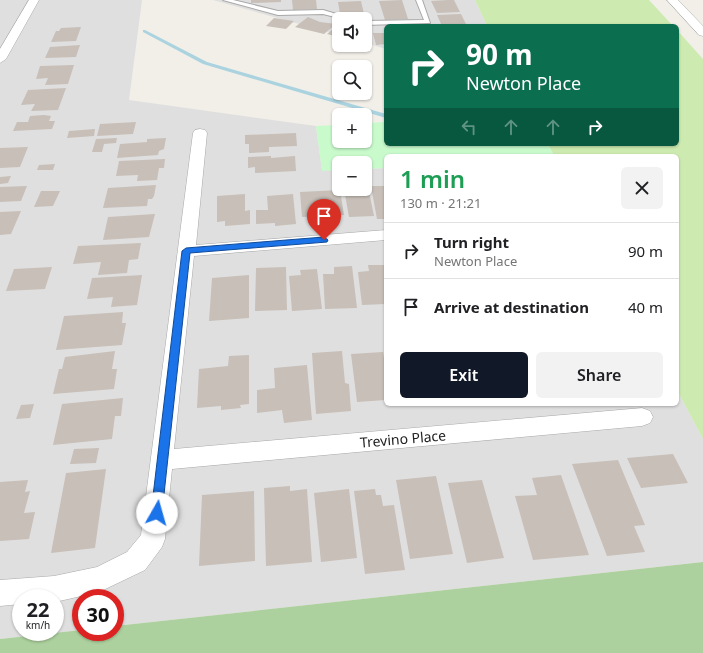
<!DOCTYPE html>
<meta charset="utf-8">
<style>
:root{--surface:#fff;--page:#f2f2f2;--text:#202124;--muted:#757577;--line:#e0e0e0;--accent:#111827}
body{margin:0;font-family:"Noto Sans",sans-serif;background:var(--page);color:var(--text);height:100vh;display:flex;flex-direction:column;font-size:15px;white-space:nowrap}
*{box-sizing:border-box;margin:0}
p{font-size:13px;color:var(--muted)}
.icon{flex:none;width:22px;height:22px;fill:none;stroke:currentColor;stroke-width:2;stroke-linecap:round;stroke-linejoin:round}
.map{position:relative;flex:1;overflow:hidden}
.drawer{position:absolute;left:384px;top:154px;width:295px;height:252px;display:flex;flex-direction:column;background:var(--surface);border-radius:6px;box-shadow:0 1px 3px #0004}
.drawer>*{flex:none}
.hud{position:absolute;left:384px;top:24px;width:295px;height:122px;border-radius:6px;box-shadow:0 1px 3px #0004;background:#0b6e4f;color:#fff;overflow:hidden}
.controls{position:absolute;left:332px;top:12px;display:grid;gap:8px}
.controls a{display:grid;place-items:center;width:40px;height:40px;border-radius:6px;background:var(--surface);box-shadow:0 1px 3px #0004;font-size:20px}
.speed{position:absolute;left:12px;top:589px;display:flex;gap:8px;font-size:20px;font-weight:700;text-align:center}
.speed>*{display:grid;place-content:center;width:52px;height:52px;border-radius:50%;background:var(--surface);box-shadow:0 1px 3px #0004;line-height:1}
.speed small{font-size:10px;font-weight:400}
.speed .limit{border:6px solid #d22;background:#fff;color:#111}
.pin{position:absolute;display:grid;place-items:center;width:34px;height:34px;color:#fff;margin:-41px -17px;border-radius:50% 50% 50% 0;rotate:-45deg;box-shadow:0 0 4px #0007}
.pin .icon{rotate:45deg}
.me{position:absolute;width:44px;margin:-22px;rotate:7deg;stroke-linejoin:round;filter:drop-shadow(0 0 3px #0008)}
.turn{display:flex;align-items:center;gap:14px;height:84px;padding:0 16px;font-size:18px}
.turn .icon{width:52px;height:52px;stroke-width:2.5}
.turn b{display:block;font-size:28px;line-height:34px}
.lanes{display:flex;align-items:center;height:38px;padding:0 16px;background:#0003;justify-content:center;gap:20px;direction:ltr}
.lanes .off{opacity:.35}
.round{display:grid;place-items:center;flex:none;width:42px;height:42px;border-radius:6px;background:var(--page)}
.head{display:flex;align-items:center;justify-content:space-between;height:68px;padding:0 16px}
h1{font-size:24px;font-weight:600;line-height:30px;color:#1e9e55}
.action{display:flex;gap:8px;margin-top:auto;padding:8px 16px}
.action a{flex:1;height:46px;border-radius:6px;background:var(--accent);color:#fff;font-size:16px;font-weight:600;line-height:46px;text-align:center}
.action a+a{background:var(--page);color:var(--text)}
ul{padding:0;list-style:none}
li{display:flex;align-items:center;gap:12px;height:56px;padding:0 16px;border-top:1px solid var(--line)}
li div{flex:1}
li b{display:block;font-size:15px}
li em{font-style:normal}
.map>svg:first-child{display:block}
</style>
<div class="map">
<svg width="703" height="653" viewBox="0 0 703 653">
<rect width="100%" height="100%" fill="#f2efe9"/>
<!-- residential -->
<path fill="#e0dfdf" fill-rule="evenodd" d="M0,0H142L129,100L316,126L322,170H339V189H365V169L386,168V404H677V390L703,439V562L115,626V598H81V630L0,639ZM21,598H55V632H21Z
M213,0H475L487,26H386V49L365,43V19H339V35Z"/>
<!-- grass -->
<path fill="#cdebb0" d="M475,0H649L673,26H487Z
M677,30L703,59V439L677,390V156H554L548,144H677Z"/>
<!-- forest -->
<path fill="#add19e" d="M703,562V653H0V639L81,630V632H115V626Z"/>
<!-- park -->
<path fill="#c8facc" d="M386,122V144H548L554,156H386V168L365,169V163H339V170L322,171L316,126L339,125V141H365V123Z"/>
<g fill="none" stroke-linecap="round" stroke-linejoin="round">
<!-- stream -->
<path fill="#aad3df" fill-rule="evenodd" d="M143,30H145L207,62L386,114V118L203,64L143,32Z"/>
</g>
<!-- building -->
<path fill="#c7bfb8" d="M251,0H281V2L251,3Z
M292,0H316L317,9L293,10Z
M402,0L408,19L385,20L379,1Z
M448,0H454L460,12L437,13L431,1Z
M361,1L364,14H340L338,2Z
M461,14L467,26H442L437,15Z
M308,17L320,22L336,24L324,34L295,27Z
M274,18L294,21L286,29L266,26Z
M339,24V37L327,34Z
M81,27L76,41L51,42L56,31H59L61,28Z
M373,33H386V44L376,45Z
M80,45L76,57L45,58L50,47Z
M74,65L68,84L45,85L48,78L36,79L40,66Z
M66,88L58,110L31,111L35,104L21,105L28,90Z
M44,115L51,116L49,121H55L52,129L13,131L17,122H28L30,116Z
M136,122L133,134L97,136L100,124Z
M95,129L94,136L67,138L69,131Z
M296,133L297,146L269,147V152L249,153V144H245V135Z
M117,138L116,143L104,144L102,152H92L96,139Z
M166,138L164,149L159,151L158,155L117,158L120,144L147,142V139Z
M28,147L20,167L0,168V148Z
M271,156V158L295,156L296,171L255,173V167L248,168V157Z
M165,159L164,168H159L157,180L137,181L138,175L116,176L119,161Z
M55,164L53,170H37L39,165Z
M11,176L8,183L0,184V177Z
M156,185L154,196L152,199H148L147,206L103,208L108,188Z
M27,186L21,201L0,202V187Z
M371,186H386V219H377Z
M365,187H368L374,216L349,217L344,189H365Z
M340,190L344,215L302,217L300,192Z
M41,191H60L53,206L34,207Z
M245,194V211L250,210V224L225,226V221L217,222V196Z
M293,194L296,224L275,226V223L256,224V210H268L267,196Z
M21,211L11,234L0,235V212Z
M155,214L149,237L103,240L108,217Z
M141,243L138,259L129,260L127,273L98,275L101,262L73,264L78,246Z
M368,265H384L386,304L362,305L358,272L369,271Z
M352,266L357,308L325,309L323,274H334V267Z
M52,267L45,289L6,291L14,269Z
M286,267L287,310L255,311L256,268Z
M317,269L322,309L292,311L289,276L301,275L300,270Z
M142,275L137,305L111,307L113,297L87,299L92,278Z
M249,275V318L209,321L212,278Z
M123,312L122,323H126L122,345L56,350L64,316Z
M115,351L112,369H117L114,389L53,394L59,369H62L65,357Z
M342,351L345,383L349,384L351,411L316,414L312,353Z
M383,352L386,370V400L357,402L351,354Z
M249,355V404L240,405L241,408L221,410V406L197,408L199,369L228,366L229,356Z
M307,365L312,420L284,423L282,410L257,413V390L275,388L274,368Z
M123,398L121,416H115L112,439L53,445L62,404Z
M34,404L30,418L16,419L21,405Z
M99,448L96,463L70,464L74,449Z
M673,454L688,483L641,488L627,458Z
M618,460L645,525L634,526L645,552L607,556L572,464Z
M106,469L95,548L51,553L66,473Z
M561,475L589,555L533,560L515,496L537,495L532,478Z
M436,476L453,554L410,559L396,480Z
M28,480L25,492L30,491L24,513L35,512L29,539L0,541V482Z
M482,480L504,558L467,563L448,483Z
M290,486V491L307,489L312,562L266,566L264,488Z
M349,489L357,558L321,562L314,493Z
M375,489L376,495H381L383,506L394,505L405,570L365,574L354,491Z
M254,491L255,561L199,566L202,495Z"/>
<g fill="none" stroke-linecap="round" stroke-linejoin="round">
<!-- lane casing -->
<g stroke="#a9a9a9" stroke-width="2">
<path id="lane" d="M223,0H233L278,11L323,10L353,19H343L323,14L278,15Z
M416,0H422L430,23L365,25V21L424,20Z"/>
</g>
<!-- street casing -->
<g stroke="#a9a9a9" stroke-width="1">
<path id="street" d="M29,0H39L6,59L0,63V49Z
M667,0H678L703,26V36L699,35Z
M200,129L205,130L207,133L196,245L386,230V240L194,256L174,449L642,408L650,411L653,417L650,423L642,426L172,469L165,539L162,547L145,570L99,592L55,602V598H21V604L0,606V580L54,576L97,567L127,552L141,535L193,133L195,130Z"/>
</g>
<!-- lane -->
<use href="#lane" fill="#fff" fill-rule="evenodd"/>
<!-- street -->
<use href="#street" fill="#fff" fill-rule="evenodd"/>
</g>
<!-- route -->
<path fill="#1a73e8" stroke="#114b97" d="M324,237L328,240L327,242L190,253L162,513L161,517L157,518L153,517L151,513L182,251L186,248Z"/>
<g text-anchor="middle" stroke-width="4" stroke-linejoin="round" paint-order="stroke">
<!-- street labels -->
<g font-size="14" fill="#222" stroke="#fff">
<text transform="translate(403 439) rotate(-5)" y="5">Trevino Place</text>
</g>
</g>
</svg>
<div class="controls">
<a><svg class="icon" aria-label="sound" viewBox="0 0 24 24"><path d="M4 9h4l5-4v14l-5-4H4zM17 9q2 3 0 6"/></svg></a>
<a><svg class="icon" aria-label="search" viewBox="0 0 24 24"><circle cx="10" cy="10" r="6"/><path d="M15 15l6 6"/></svg></a>
<a>+</a>
<a>−</a>
</div>
<div class="speed"><div>22<small>km/h</small></div><div class="limit">30</div></div>
<div class="pin" style="left:324px;top:240px;background:#d93025"><svg class="icon" aria-label="arrive" viewBox="0 0 24 24"><path d="M6 21V4h12l-3 4 3 4H6"/></svg></div>
<svg class="me" style="left:157px;top:513px" viewBox="-20 -20 40 40"><circle r="19" fill="#fff"/><path d="M0-13L10 11 0 6-10 11z" fill="#1a73e8"/></svg>
<div class="hud">
<div class="turn"><svg class="icon" aria-label="right" viewBox="0 0 24 24"><path d="M7 20v-9h11M14 6l5 5-5 5"/></svg><div><b>90 m</b>Newton Place</div></div>
<div class="lanes"><svg class="icon off" aria-label="left" viewBox="0 0 24 24"><path d="M17 20v-9H6M10 6l-5 5 5 5"/></svg><svg class="icon off" aria-label="ahead" viewBox="0 0 24 24"><path d="M12 20V5M6 11l6-6 6 6"/></svg><svg class="icon off" aria-label="ahead" viewBox="0 0 24 24"><path d="M12 20V5M6 11l6-6 6 6"/></svg><svg class="icon" aria-label="right" viewBox="0 0 24 24"><path d="M7 20v-9h11M14 6l5 5-5 5"/></svg></div>
</div>
<section class="drawer">
<div class="head"><div><h1>1 min</h1><p>130 m · 21:21</p></div><a class="round"><svg class="icon" aria-label="close" viewBox="0 0 24 24"><path d="M6 6l12 12M18 6L6 18"/></svg></a></div>
<ul>
<li><svg class="icon" aria-label="right" viewBox="0 0 24 24"><path d="M7 20v-9h11M14 6l5 5-5 5"/></svg><div><b>Turn right</b><p>Newton Place</p></div><em>90 m</em></li>
<li><svg class="icon" aria-label="arrive" viewBox="0 0 24 24"><path d="M6 21V4h12l-3 4 3 4H6"/></svg><div><b>Arrive at destination</b></div><em>40 m</em></li>
</ul>
<div class="action"><a>Exit</a><a>Share</a></div>
</section>
</div>
